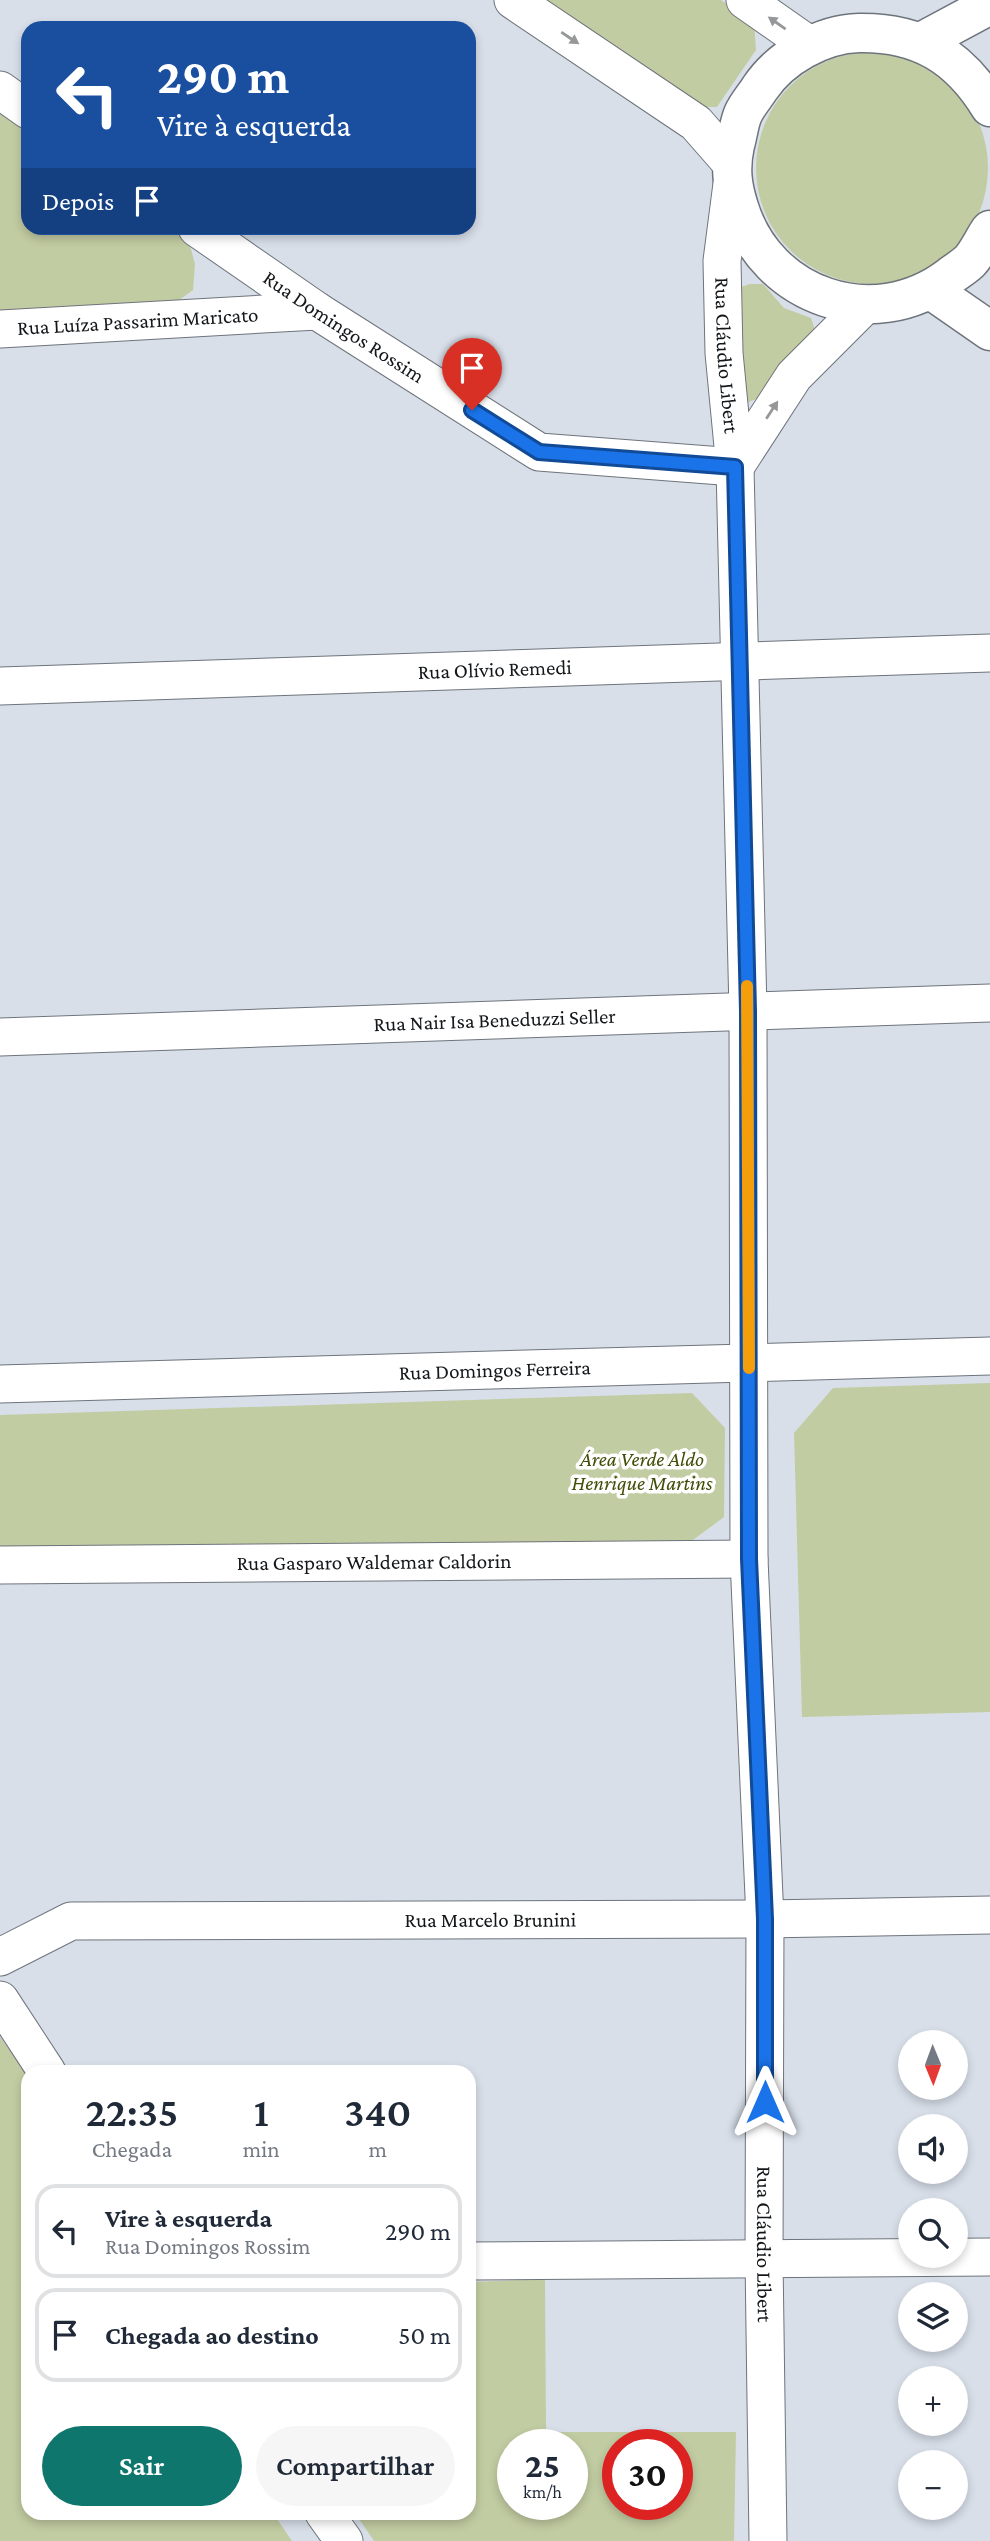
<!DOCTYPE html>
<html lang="pt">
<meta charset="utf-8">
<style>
:root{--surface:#fff;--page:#f6f6f7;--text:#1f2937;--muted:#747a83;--line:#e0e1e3;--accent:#0f766e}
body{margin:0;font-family:"Crimson Pro",serif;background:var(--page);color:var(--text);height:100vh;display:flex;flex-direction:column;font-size:26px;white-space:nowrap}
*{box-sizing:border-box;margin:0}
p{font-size:23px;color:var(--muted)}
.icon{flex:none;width:38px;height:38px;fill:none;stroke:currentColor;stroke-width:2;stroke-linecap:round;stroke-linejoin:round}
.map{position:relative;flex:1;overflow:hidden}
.side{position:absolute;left:21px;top:2065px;width:455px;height:455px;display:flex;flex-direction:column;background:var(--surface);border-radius:21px;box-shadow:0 4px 10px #0003}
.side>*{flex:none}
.guide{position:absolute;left:21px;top:21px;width:455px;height:214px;border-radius:21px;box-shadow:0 4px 10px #0003;background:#1a4fa0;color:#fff;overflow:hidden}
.needle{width:46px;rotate:179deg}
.fabs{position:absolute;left:898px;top:2030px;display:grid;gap:14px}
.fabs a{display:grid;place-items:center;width:70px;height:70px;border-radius:50%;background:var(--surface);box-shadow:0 4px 10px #0003;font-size:35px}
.speed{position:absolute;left:497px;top:2429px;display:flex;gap:14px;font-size:35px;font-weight:700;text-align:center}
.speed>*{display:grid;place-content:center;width:91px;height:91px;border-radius:50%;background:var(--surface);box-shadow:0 4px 10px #0003;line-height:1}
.speed small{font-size:18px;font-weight:400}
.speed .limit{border:10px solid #d22;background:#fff;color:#111}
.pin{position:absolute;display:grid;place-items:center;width:60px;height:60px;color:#fff;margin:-72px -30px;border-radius:50% 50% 50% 0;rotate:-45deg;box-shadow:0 0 7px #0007}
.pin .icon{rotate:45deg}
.me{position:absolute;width:77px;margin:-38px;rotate:0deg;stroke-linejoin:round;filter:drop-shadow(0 0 5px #0008)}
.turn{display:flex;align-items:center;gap:24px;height:147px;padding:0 21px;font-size:32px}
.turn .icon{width:91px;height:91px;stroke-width:2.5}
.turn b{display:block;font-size:49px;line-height:60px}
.then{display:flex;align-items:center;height:66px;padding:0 21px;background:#0003;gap:14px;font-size:26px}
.eta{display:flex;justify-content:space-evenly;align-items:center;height:119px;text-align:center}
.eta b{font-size:42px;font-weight:600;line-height:49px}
.cta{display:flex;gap:14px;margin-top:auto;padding:14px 21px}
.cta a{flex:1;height:80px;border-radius:42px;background:var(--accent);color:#fff;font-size:28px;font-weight:600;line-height:80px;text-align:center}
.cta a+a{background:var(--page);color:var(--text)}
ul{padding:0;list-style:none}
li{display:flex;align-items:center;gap:21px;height:94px;margin:0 14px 10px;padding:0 7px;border:4px solid var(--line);border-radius:21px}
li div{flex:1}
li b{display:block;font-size:26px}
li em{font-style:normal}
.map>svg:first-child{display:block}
</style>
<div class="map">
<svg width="990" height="2541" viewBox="0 0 990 2541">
<rect width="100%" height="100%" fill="#d8dfe9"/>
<!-- green -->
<path fill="#c2cca2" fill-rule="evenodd" d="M539,0H721L754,22L756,50L717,107H696Z
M756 168a116 116 0 1 1 232 0a116 116 0 1 1-232 0Z
M0,113L28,132V228H172L188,238L195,264L193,290L175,303L0,311Z
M750,284H763L784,308L811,318L816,333L756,399L746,403L738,399V288Z
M990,1383V1712L802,1717L794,1433L833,1388Z
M692,1393L725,1428L724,1517L682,1548L0,1549V1415Z
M0,2037L28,2076V2513H273L292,2541H0Z
M545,2279L546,2432H736L734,2541H374L355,2513H469V2282ZM513,2445H572V2504H513ZM618,2445H677V2504H618Z"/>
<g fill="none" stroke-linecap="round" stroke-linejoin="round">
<!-- minor casing -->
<g stroke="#6e747c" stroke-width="39">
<g id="minor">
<path d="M513,0L696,123L731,163"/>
<path d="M745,0L809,45"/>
<path d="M0,90L28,110"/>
<path id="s1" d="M732,184L722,261L724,353L735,467L748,1011L749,1559L765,1919L764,2259L768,2541"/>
<path id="s2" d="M197,228L317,311L539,452L735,467"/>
<path id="s3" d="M0,329L317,311"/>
<path d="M735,467L794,376L865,305"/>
<path id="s4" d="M0,686L990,653"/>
<path id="s5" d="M0,1037L990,1003"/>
<path id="s6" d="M0,1384L990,1356"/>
<path id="s7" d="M0,1565L749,1559"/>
<path id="s8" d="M0,1957L71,1921L765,1919L990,1915"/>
<path d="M0,2000L47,2072"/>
<path d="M469,2261L990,2257"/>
<path d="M324,2513L344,2541"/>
</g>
</g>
<!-- tertiary casing -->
<g stroke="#6e747c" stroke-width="41">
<path id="tertiary" d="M921,42L990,5
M990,107C959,56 919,32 859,33C822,34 781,57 760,88C755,96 747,105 743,114C739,123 738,135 735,145C730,168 732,185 739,207C766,297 873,334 949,277C955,272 964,267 970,261C978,252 983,240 990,230
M931,290L990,331"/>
</g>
<!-- minor -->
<use href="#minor" stroke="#fff" stroke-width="37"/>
<!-- tertiary -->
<use href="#tertiary" stroke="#fff" stroke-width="38"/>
</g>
<!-- one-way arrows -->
<defs><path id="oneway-solid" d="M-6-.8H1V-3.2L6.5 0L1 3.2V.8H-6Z" transform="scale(1.75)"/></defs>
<g fill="#959798">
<use href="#oneway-solid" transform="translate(777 23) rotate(-145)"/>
<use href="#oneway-solid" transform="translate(570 38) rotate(34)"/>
<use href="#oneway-solid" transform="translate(772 410) rotate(-57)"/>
</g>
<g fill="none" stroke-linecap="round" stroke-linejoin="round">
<!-- route casing -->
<g stroke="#114b97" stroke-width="18">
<path id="route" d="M472,410L539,452L735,467L748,1011L749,1559L765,1919V2102"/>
</g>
<!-- route -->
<use href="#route" stroke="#1a73e8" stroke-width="12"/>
<!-- slow -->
<path stroke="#f59e0b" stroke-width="12" d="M747,986L749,1368"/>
</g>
<g text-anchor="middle" stroke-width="7" stroke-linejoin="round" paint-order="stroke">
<!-- street labels -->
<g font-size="21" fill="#14171a" stroke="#fff">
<text dy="7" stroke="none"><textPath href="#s3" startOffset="138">Rua Luíza Passarim Maricato</textPath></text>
<text dy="7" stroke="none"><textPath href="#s2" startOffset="177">Rua Domingos Rossim</textPath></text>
<text dy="7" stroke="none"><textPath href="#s1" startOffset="172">Rua Cláudio Libert</textPath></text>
<text dy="7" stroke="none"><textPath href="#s4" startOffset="495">Rua Olívio Remedi</textPath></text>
<text dy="7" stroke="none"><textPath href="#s5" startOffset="495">Rua Nair Isa Beneduzzi Seller</textPath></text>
<text dy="7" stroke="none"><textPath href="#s6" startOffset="495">Rua Domingos Ferreira</textPath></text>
<text dy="7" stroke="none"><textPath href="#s7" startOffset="374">Rua Gasparo Waldemar Caldorin</textPath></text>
<text dy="7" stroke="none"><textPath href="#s8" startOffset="499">Rua Marcelo Brunini</textPath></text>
<text dy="7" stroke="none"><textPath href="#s1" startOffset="2062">Rua Cláudio Libert</textPath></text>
</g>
<!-- park labels -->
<g font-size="21" font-style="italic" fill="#434d07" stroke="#fff">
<text x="642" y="1466">Área Verde Aldo<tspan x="642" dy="24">Henrique Martins</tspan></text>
</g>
</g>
</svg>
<div class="fabs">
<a><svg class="needle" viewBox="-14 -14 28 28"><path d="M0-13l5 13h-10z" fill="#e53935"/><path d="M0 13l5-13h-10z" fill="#747a83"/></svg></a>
<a><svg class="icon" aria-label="sound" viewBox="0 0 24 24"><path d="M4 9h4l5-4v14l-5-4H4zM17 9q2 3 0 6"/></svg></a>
<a><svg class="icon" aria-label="search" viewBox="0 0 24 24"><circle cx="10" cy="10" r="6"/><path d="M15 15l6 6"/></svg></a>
<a><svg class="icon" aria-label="layers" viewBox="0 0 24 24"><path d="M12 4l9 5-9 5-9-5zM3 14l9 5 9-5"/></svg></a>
<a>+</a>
<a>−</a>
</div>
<div class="speed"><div>25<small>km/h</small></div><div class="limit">30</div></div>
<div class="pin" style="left:472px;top:410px;background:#d93025"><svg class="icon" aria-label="arrive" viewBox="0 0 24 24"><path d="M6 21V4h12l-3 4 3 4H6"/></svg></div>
<svg class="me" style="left:765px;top:2102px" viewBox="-20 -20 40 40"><path d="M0-17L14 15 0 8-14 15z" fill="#1a73e8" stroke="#fff" stroke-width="4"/></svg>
<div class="guide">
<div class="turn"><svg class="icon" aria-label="left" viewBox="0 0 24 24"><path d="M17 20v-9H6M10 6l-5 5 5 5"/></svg><div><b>290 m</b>Vire à esquerda</div></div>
<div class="then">Depois<svg class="icon" aria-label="arrive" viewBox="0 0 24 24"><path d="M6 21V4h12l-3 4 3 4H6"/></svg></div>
</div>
<section class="side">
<div class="eta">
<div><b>22:35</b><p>Chegada</p></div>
<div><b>1</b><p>min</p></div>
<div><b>340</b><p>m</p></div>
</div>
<ul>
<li><svg class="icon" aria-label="left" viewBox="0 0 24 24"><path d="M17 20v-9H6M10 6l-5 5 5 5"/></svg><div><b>Vire à esquerda</b><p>Rua Domingos Rossim</p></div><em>290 m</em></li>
<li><svg class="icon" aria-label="arrive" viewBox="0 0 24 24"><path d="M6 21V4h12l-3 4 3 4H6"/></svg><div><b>Chegada ao destino</b></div><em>50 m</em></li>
</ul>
<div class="cta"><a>Sair</a><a>Compartilhar</a></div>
</section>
</div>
